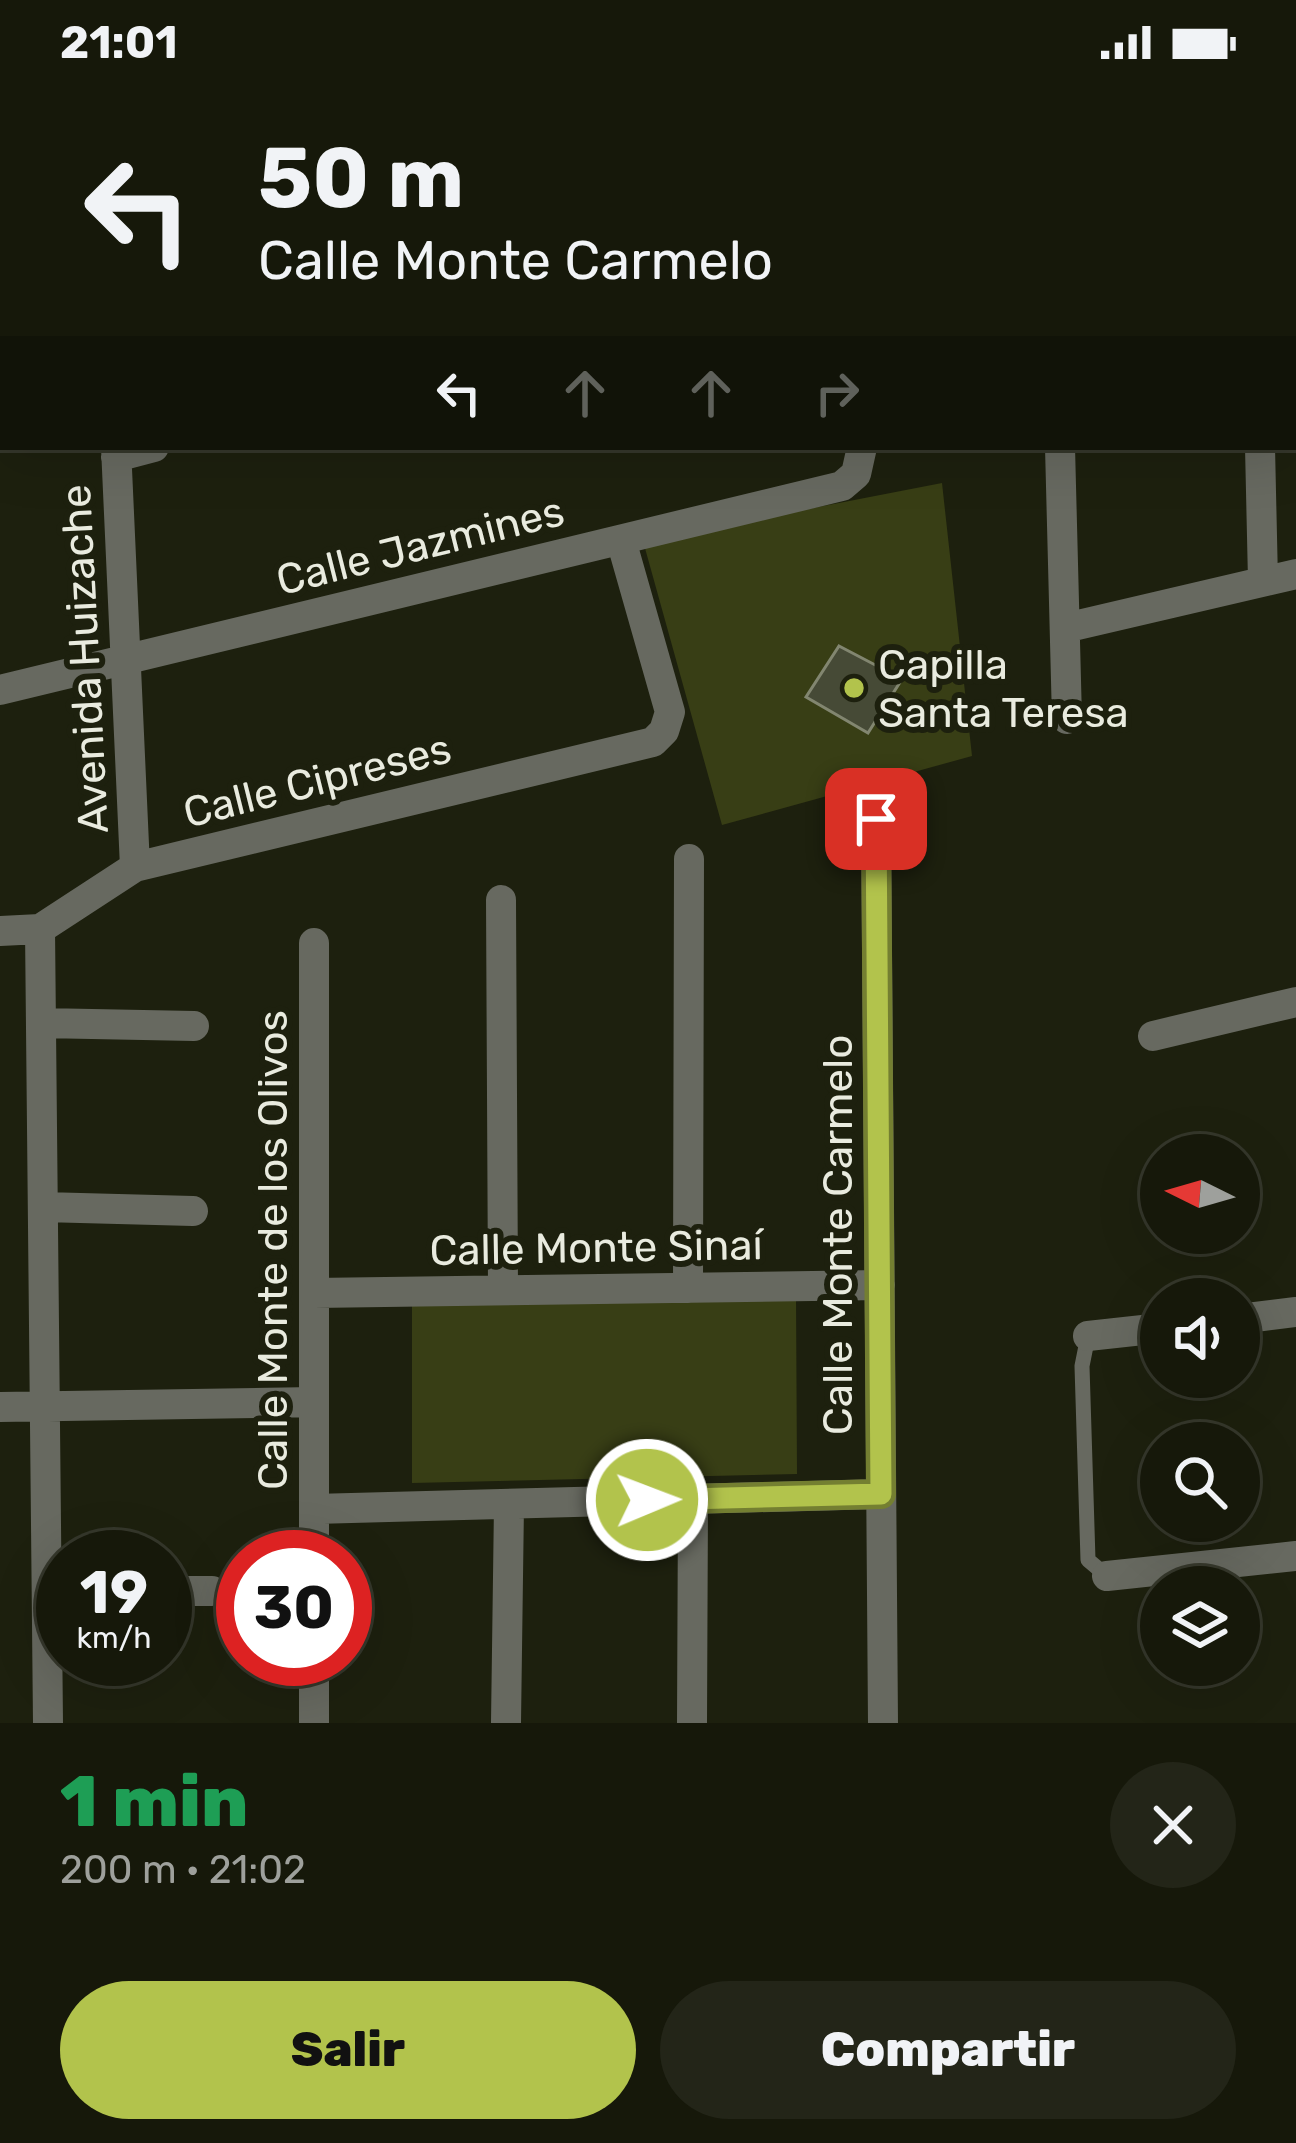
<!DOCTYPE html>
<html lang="es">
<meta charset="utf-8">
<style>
:root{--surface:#16180a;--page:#232518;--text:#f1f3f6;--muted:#9ea09c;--line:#35372b;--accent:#b2c34c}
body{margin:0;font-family:Rubik,sans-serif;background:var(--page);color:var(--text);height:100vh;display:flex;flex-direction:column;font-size:45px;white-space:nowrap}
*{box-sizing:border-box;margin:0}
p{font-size:39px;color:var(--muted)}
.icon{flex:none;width:66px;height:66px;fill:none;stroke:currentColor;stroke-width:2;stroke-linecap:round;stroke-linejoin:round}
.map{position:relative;height:1639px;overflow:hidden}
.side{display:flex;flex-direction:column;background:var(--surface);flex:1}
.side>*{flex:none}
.hud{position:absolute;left:0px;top:0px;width:1296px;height:366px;box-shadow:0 12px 48px #0002,0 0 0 3px var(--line);background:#16180a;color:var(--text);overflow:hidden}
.needle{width:78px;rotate:275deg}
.controls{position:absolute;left:1140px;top:1050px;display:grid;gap:24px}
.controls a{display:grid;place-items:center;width:120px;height:120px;border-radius:50%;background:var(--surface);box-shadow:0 12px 48px #0002,0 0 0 3px var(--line);font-size:60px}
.speed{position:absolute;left:36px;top:1446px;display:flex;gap:24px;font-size:60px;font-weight:700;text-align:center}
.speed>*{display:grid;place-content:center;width:156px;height:156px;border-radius:50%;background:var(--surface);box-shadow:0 12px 48px #0002,0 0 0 3px var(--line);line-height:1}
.speed small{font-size:30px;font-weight:400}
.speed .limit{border:18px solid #d22;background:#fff;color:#111}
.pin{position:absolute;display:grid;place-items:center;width:102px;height:102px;color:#fff;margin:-51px;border-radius:24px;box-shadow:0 6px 18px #0006}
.me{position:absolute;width:132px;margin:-66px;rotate:89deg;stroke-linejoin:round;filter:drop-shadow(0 0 9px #0008)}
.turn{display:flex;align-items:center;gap:42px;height:252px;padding:0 60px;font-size:54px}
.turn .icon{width:156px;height:156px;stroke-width:2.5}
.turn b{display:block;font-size:84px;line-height:102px}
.lanes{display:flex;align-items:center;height:114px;padding:0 60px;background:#0003;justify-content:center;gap:60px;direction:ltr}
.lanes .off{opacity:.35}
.round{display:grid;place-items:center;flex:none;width:126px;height:126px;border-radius:63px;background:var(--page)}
.overview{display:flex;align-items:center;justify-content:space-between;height:204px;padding:0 60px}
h1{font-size:72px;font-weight:800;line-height:90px;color:#1e9e55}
.cta{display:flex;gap:24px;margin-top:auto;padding:24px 60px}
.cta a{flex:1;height:138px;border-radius:72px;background:var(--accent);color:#111;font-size:48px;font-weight:800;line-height:138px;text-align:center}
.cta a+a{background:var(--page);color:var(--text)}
.status{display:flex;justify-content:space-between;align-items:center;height:84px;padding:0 60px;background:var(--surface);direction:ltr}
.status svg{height:33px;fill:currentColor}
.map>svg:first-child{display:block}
</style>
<div class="status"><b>21:01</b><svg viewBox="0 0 49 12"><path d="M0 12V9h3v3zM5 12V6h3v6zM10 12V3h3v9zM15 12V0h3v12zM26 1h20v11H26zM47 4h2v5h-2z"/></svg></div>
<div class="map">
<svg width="1296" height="1639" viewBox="0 0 1296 1639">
<rect width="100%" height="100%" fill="#1d200e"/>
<!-- green -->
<path fill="#383e15" d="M942,399L972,672L722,741L643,457Z
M796,1212L797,1390L412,1399V1221Z"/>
<!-- building -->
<path fill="#464a36" stroke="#828670" stroke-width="3" d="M839,562L902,595L868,649L806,613Z"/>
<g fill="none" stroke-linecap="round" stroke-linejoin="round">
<!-- lane -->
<path stroke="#676960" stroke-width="15" d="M1088,1252L1082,1282L1088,1476L1107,1492"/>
<!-- street -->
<path stroke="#676960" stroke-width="30" d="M107,0V3
M857,0V3
M1050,0V3
M1251,0V3
M719,3L731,0
M116,363L135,783
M1060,363L1067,635
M1260,363L1263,497
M116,373L154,363
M1065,544L1296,490
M0,606L842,402L856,390L862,363
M876,735L883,1639
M501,816L503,1206
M40,845L48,1639
M0,847L40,845L135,783L653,658L664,647L670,628L621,456
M41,939L194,942
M1153,952L1296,918
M43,1123L193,1127
M688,1204L689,775
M314,1209L880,1201
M1239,1235L1296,1228
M1088,1252L1161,1244
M0,1323L314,1318
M314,1425L881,1410
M314,1473V859
M1107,1492L1296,1472
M165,1507H212
M314,1575V1639
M506,1639L509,1420
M692,1639L693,1415"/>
</g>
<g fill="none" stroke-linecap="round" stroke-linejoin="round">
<!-- route casing -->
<g stroke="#747f31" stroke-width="30">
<path id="route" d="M647,1416L881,1410L876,735"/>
</g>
<!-- route -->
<use href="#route" stroke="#b2c34c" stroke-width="21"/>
</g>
<!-- markers -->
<circle fill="#b2c34c" stroke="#1d200e" stroke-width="4.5" cx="854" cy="604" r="12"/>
<g text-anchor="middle" stroke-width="12" stroke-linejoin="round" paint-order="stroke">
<!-- street labels -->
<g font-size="42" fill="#e9ebdf" stroke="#1d200e">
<text transform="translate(420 461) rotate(-14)" y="15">Calle Jazmines</text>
<text transform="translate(84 575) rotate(-93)" y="15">Avenida Huizache</text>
<text transform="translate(317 696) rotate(-14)" y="15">Calle Cipreses</text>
<text transform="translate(837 1151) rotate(-90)" y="15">Calle Monte Carmelo</text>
<text transform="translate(596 1163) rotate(-1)" y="15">Calle Monte Sinaí</text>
<text transform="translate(272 1166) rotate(-90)" y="15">Calle Monte de los Olivos</text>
</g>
<!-- poi labels -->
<g font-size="42" fill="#e9ebdf" stroke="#1d200e" text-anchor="start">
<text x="878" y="595">Capilla<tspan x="878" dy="48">Santa Teresa</tspan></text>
</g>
</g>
</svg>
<div class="controls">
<a><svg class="needle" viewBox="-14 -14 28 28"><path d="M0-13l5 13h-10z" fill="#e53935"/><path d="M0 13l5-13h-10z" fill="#9ea09c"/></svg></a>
<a><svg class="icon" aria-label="sound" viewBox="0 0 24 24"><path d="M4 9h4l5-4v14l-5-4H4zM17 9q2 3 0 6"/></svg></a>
<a><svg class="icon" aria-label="search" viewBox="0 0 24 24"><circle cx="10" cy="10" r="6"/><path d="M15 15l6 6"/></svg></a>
<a><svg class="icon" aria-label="layers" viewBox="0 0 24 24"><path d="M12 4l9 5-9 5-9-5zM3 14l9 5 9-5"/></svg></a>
</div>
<div class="speed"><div>19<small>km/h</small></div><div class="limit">30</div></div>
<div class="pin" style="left:876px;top:735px;background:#d93025"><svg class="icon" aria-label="arrive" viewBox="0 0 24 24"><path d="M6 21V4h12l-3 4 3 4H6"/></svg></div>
<svg class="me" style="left:647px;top:1416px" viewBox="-20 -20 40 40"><circle r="17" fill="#b2c34c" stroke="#fff" stroke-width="3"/><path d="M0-11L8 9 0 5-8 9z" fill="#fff"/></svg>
<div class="hud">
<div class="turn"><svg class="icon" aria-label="left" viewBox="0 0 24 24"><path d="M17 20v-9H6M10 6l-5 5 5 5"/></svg><div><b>50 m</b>Calle Monte Carmelo</div></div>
<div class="lanes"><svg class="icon" aria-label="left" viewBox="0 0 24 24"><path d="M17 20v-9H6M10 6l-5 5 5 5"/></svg><svg class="icon off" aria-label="ahead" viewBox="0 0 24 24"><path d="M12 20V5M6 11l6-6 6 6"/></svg><svg class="icon off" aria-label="ahead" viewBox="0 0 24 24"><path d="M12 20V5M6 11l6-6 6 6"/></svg><svg class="icon off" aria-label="right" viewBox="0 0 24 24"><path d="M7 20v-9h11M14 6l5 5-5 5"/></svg></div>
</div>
</div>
<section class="side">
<div class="overview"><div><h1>1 min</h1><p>200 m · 21:02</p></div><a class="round"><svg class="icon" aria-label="close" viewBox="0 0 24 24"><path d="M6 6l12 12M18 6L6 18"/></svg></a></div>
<div class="cta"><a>Salir</a><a>Compartir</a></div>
</section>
